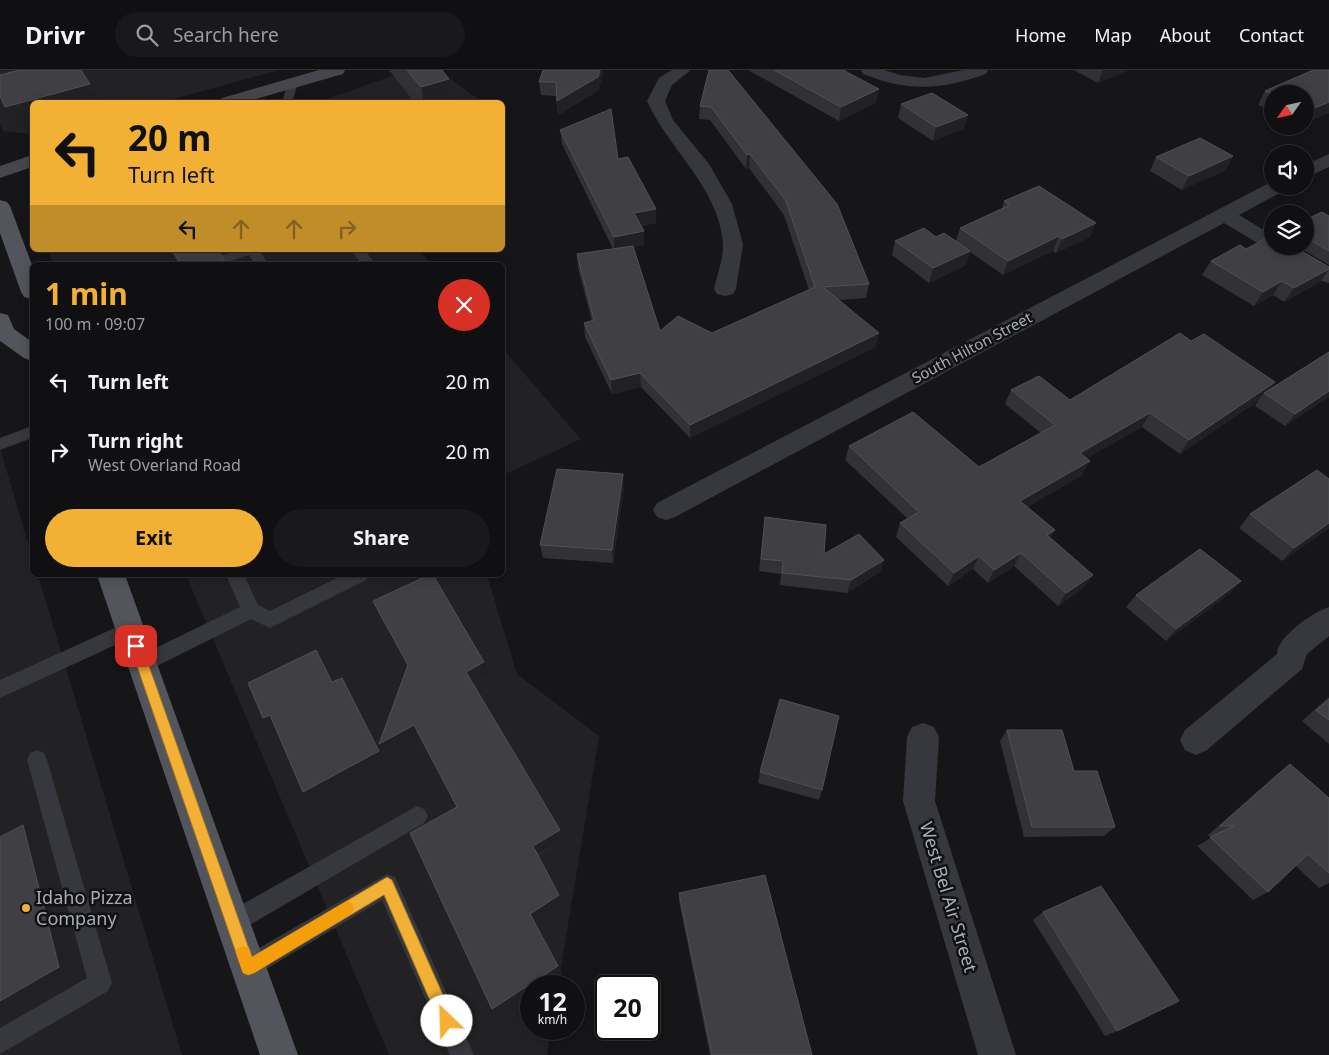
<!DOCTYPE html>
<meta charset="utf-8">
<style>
:root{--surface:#101012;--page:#19191b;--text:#f1f3f6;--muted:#9c9d9f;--line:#303032;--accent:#f2b134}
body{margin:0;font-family:"Noto Sans",sans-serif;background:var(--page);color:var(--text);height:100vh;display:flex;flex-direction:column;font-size:19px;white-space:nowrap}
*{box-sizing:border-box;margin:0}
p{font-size:16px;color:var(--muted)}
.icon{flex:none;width:28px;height:28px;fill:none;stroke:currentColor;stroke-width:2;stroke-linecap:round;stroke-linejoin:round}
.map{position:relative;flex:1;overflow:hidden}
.side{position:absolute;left:30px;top:192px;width:475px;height:315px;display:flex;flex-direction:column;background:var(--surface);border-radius:8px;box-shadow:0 2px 12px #0003,0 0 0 1px var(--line)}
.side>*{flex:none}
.guide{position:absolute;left:30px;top:30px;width:475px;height:152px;border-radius:8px;box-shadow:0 2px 12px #0003,0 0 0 1px var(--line);background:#f2b134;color:#111;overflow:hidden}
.needle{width:32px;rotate:236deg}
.fabs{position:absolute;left:1264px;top:15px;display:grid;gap:10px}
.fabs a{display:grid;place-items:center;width:50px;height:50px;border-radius:50%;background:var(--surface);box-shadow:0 2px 12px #0003,0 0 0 1px var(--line);font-size:25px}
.speed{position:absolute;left:520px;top:905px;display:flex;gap:10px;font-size:25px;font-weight:700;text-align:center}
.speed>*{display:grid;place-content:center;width:65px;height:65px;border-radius:50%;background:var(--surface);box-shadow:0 2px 12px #0003,0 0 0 1px var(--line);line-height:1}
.speed small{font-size:12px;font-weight:400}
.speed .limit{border:2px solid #111;border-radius:8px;background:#fff;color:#111}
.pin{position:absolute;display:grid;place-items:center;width:42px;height:42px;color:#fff;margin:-21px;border-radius:10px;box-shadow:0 2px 8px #0006}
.me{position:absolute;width:55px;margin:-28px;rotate:336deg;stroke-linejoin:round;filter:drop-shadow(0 0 4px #0008)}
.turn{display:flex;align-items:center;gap:18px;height:105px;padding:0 15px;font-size:22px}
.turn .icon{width:65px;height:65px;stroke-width:2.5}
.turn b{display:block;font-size:35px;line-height:42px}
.lanes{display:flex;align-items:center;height:48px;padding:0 15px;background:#0003;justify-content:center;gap:25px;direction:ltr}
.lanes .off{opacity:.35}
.round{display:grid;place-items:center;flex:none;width:52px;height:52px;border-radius:26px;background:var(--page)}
.head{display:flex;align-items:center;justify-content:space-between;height:85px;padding:0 15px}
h1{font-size:30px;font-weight:700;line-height:38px;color:var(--accent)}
.cta{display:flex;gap:10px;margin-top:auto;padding:10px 15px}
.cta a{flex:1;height:58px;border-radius:30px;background:var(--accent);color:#111;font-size:20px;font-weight:700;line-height:58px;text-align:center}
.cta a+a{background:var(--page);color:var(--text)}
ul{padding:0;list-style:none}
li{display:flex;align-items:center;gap:15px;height:70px;padding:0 15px}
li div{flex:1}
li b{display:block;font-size:19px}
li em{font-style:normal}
header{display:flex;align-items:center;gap:30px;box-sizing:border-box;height:70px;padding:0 25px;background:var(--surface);border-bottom:1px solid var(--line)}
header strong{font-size:24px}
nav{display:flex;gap:28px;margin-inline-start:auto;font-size:18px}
.search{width:350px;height:45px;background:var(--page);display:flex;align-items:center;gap:12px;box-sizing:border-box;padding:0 18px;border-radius:28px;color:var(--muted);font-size:19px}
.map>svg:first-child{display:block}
</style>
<header>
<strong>Drivr</strong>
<div class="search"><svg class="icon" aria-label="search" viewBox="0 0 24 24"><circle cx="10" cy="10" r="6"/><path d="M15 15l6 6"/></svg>Search here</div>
<nav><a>Home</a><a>Map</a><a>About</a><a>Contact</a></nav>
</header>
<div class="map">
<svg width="1329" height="985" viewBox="0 0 1329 985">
<rect width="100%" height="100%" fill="#161618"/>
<!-- built -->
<path fill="#222225" d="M0,0H279L163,32H32V64L3,61L0,54Z
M409,0H439L482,32H318Z
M48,180H419L432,195H54Z
M502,278L581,369L503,405H502Z
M0,378L32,487V505H38L182,985H0Z
M186,505H487L517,604L599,666L558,916H531V959H551L547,985H389Z"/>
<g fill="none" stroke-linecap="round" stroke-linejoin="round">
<!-- service -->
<path fill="#37383d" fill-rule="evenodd" d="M293,10L298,13L292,32H282L288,13Z
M238,180H259L269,195H255L249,185L220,195H200L202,192Z
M351,180H365L376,195H362Z
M32,356V368L0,380V368Z
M226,505H244L258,535L270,541L343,505H369L366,510L270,558L251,549L149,600L142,602L135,600L133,594L135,588L240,537Z
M130,551L137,553L139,559L137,565L0,628V610Z
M37,680L44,683L47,690L112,913L108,921L0,984V958L87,908L27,690L30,683Z
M417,736L424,739L428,746L424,753L241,860L233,863L225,860L222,852L225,844Z
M387,804L395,807L474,985H450L382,830L256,905L248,909L240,905L236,897L240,889Z"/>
<!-- minor -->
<path fill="#37383d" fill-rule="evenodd" d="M672,0H691L672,15L665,31L673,50L709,94L732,134L743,174L736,219L733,224L725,226L717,224L714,219C717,205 724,187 723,173C718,116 669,80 647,31L659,8Z
M861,0H884L900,5L924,8L964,0H988L986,4C940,20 909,22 863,4Z
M1329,84V97L1305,108V95Z
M1271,112L1272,116H1287L1285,120L1239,145L1272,165V176H1293L1329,197V213L1322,211L1224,153L675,447L666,450L657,447L653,440L657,433Z
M1329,537V566L1307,584L1302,599L1207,680L1196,685L1185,680L1180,670L1185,660L1277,584C1277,567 1313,542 1329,537Z
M923,653L934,657L939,667L935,731L1016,985H978L903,731L907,667L912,657Z"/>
<!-- secondary -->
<path fill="#45474d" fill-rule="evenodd" d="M319,0H345L343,4L245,32H219L222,28Z
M32,85V97L0,108V96Z"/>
<!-- primary -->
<path fill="#53555c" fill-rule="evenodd" d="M0,130L7,132L10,136L32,195V229L24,227L21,222L0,163Z
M0,243L8,245L14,259L32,272V291L24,288L0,271Z
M97,505H125L298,985H260Z"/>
</g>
<!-- wall -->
<path fill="#323236" d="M389,0H442L454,32H414Z
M543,0L599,20L558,45L556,26L541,25L539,12Z
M709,0L869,214L866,228L839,230L876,277L690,368L641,317L612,324L585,267L584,253L592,251L578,198L577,184L613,179L562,74L560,60L618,89L656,153L641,156L644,175L633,177L660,261L712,263L809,220L784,145L749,98L746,99L710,50L699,49L700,36Z
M748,0H843L876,33L839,51Z
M1074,0H1128L1098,13Z
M1313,0H1329V43L1305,53V24H1272V42L1258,35L1265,21Z
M901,34L964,59L933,71L898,48Z
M1156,87L1226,100L1182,120L1150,101Z
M1004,131L1090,167L1056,183L1053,181L1003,205L970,182L966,195L929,213L892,185L895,171L936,167L956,171L960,158L1002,139Z
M1329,146V195L1297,176H1305V150Z
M1246,179L1329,197V200L1320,212L1284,232L1273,225L1254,236L1202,205L1211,191Z
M171,180H232L220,184L227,195H180Z
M1191,271L1275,312L1269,320L1329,282V327L1285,356L1255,336L1258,331L1180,384L1142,357L1086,388L1082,405L1027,437L1055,460L1050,468L1093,505L1084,517L1058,536L1014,496L988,513L973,499L948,516L896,467L900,453L908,449L845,390L849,376L979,397L1041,363L1005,334L1011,320L1070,330Z
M624,417L613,493L543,488L540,475Z
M1250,444L1329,458L1282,491L1239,458Z
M765,447L824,484L884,490L880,502L847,523L780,515L781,504L759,501Z
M1241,511L1229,524L1166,571L1126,537L1136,525Z
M373,531L488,605L473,613L563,770L538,785L562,834L534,851L561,903L540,916H531V922L497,945L492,939L457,737L420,666L386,685L379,674L408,596L380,545Z
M1329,627V674L1302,651Z
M1007,660L1115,757L1104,766L1024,767L1000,671Z
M1290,694L1329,728V813L1319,818L1296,796L1268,822L1253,830L1197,776L1214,766H1207L1276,705Z
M760,702L822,720L819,730L758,713Z
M679,823L812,985H710L679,831Z
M1043,842L1117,961L1105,966L1033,850Z"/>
<!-- shaded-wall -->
<path fill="#212124" d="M213,0H230L215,4Z
M600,0H604L599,20L558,45L557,31Z
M1103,0H1128L1098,13Z
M449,9L454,32H424L421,17Z
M90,14L99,32H32V53L17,57L5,37Z
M879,19L876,33L839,51L841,37Z
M1329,32V43L1305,53V47L1308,41Z
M968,45L964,59L933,71L936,57Z
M750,84L749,98L746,99L747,85Z
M1233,86L1226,100L1182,120L1189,106Z
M656,139V153L635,157L634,143Z
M1096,153L1090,167L1056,183L1062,169Z
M644,161V175L614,181V167Z
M1059,166L1053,181L1003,205L1008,191Z
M191,180H232L201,190Z
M970,181L966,195L929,213L933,198Z
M1329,199L1320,212L1284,232L1294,218Z
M1282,211L1273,225L1254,236L1263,222Z
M879,263L876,277L690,368V355Z
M640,303L641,317L612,324L611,310Z
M1275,312L1266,325L1264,323L1258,331L1180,384L1189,370Z
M1329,321V327L1285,356L1295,344Z
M1150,343L1142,357L1072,397L1080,383Z
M1090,391L1082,405L1013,445L1020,431Z
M623,404L624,417L613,493L612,480Z
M1329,453V458L1282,491L1294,478Z
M1055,460L1047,474V465Z
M1021,483L1014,496L988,513L994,500Z
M979,486L973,499L948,516L954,503Z
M884,490L880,502L847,523L851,510Z
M1093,505L1084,517L1058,536L1066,523Z
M1241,511L1229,524L1166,571L1176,559Z
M316,580L320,586L336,618L332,612Z
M484,592L488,605L470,614L466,602Z
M342,608L382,687L308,727L303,722Z
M270,645L275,650L268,654L263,648Z
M414,655L420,666L386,685L379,674Z
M23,755L31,760L67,901L0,939V931Z
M560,760L563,770L536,785L533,776Z
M559,825L562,834L533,852L530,844Z
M558,896L561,903L540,916H531V922L497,945L492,939Z"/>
<!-- building -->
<path fill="#3f3f44" stroke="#4f5156" d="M19,0H81L90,14L5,37L0,26V5Z
M407,0H442L449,9L421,17Z
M543,0H600L598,7L557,31L556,12H539Z
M709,0H728L837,134L869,214L823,217L879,263L690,355L640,303L611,310L584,253L594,250L577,184L633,176L660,261L678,246L712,263L815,217L786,131L750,84L747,85L711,37L700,36Z
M774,0H843L879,19L841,37Z
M1313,0H1329V32L1308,41L1305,40V24H1272L1265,21Z
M932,23L968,45L936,57L901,34Z
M611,39L618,89L628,87L656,139L634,143L644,161L614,167L560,60Z
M1200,68L1233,86L1189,106L1156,87Z
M1039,116L1096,153L1062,169L1059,166L1008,191L960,158L1010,135L1004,131Z
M1322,142L1329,146V181L1305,167V150Z
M924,158L936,167L944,163L970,181L933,198L895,171Z
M1272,165V176H1293L1329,197V199L1294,218L1282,211L1263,222L1211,191L1240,175L1246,179Z
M172,180H218L227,195H181Z
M1180,263L1191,271L1204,264L1275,312L1189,370L1150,343L1080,383L1090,391L1020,431L1055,460L1047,465L1093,505L1066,523L1021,483L994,500L979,486L954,503L900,453L919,442L849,376L913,342L979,397L1055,355L1011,320L1039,306L1070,330Z
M1329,282V321L1295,344L1264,323Z
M557,399L623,404L612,480L540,475Z
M1317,400L1329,409V453L1294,478L1250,444Z
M765,447L826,455L824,484L859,464L884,490L851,510L782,503L783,491L761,489Z
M1200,479L1241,511L1176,559L1136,525Z
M429,505H433L484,592L466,602L560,760L533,776L559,825L530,844L558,896L492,939L410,763L457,737L414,655L379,674L408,595L373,531Z
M316,580L332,612L342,608L379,681L303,722L270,645L263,648L248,613Z
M780,629L839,646L822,720L760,702Z
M1329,629V650L1316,640Z
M1007,660H1062L1074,701H1097L1115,757H1032Z
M1290,694L1329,728V803L1308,784L1268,822L1210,767L1234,756H1220Z
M23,755L59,897L0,931V767Z
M765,805L812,985H712L679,823Z
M1101,816L1179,931L1117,961L1043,842Z"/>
<!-- route -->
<path fill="#f2b134" stroke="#9d7322" d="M136,571L142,576L252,887L387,807L392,810L452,945L455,951L452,956L447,959L441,956L384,825L254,903L248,905L243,903L130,576Z"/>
<!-- slow -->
<path fill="#f59e0b" d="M347,831L352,833L354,838L352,843L254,903L248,905L243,903L236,883L238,878L243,876L249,878L252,887Z"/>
<!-- markers -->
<circle fill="#f2b134" stroke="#111113" stroke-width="2" cx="26" cy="838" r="5"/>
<g text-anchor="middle" stroke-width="5" stroke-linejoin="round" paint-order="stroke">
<!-- street labels -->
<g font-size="15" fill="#a8adb8" stroke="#111113">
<text transform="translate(972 278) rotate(-28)" y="5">South Hilton Street</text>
</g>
<!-- near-street labels -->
<g font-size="18" fill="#a8adb8" stroke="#111113">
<text transform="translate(948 827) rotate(73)" y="6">West Bel Air Street</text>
</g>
<!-- near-poi labels -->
<g font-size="18" fill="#a8adb8" stroke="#111113" text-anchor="start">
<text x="36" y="834">Idaho Pizza<tspan x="36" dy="21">Company</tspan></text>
</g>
</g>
</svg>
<div class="fabs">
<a><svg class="needle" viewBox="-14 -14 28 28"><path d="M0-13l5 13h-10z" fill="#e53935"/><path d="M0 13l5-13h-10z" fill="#9c9d9f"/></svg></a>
<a><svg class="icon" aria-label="sound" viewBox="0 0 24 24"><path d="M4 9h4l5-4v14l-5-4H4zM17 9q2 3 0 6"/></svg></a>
<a><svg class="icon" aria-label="layers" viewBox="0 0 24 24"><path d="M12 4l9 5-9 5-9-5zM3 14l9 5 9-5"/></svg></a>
</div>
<div class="speed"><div>12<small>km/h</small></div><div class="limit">20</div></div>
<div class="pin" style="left:136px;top:576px;background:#d93025"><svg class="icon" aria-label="arrive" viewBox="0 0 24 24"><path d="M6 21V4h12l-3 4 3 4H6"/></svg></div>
<svg class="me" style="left:447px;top:951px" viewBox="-20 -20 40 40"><circle r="19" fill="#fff"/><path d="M0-13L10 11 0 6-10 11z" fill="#f2b134"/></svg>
<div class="guide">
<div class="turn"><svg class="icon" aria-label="left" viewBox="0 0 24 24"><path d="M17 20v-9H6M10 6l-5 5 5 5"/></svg><div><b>20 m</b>Turn left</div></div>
<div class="lanes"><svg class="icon" aria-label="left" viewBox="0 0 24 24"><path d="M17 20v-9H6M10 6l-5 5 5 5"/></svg><svg class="icon off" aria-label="ahead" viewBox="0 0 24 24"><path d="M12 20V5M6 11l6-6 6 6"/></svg><svg class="icon off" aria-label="ahead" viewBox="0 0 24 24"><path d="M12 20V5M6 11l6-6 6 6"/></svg><svg class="icon off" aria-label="right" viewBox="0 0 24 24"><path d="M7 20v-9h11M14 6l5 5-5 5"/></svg></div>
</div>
<section class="side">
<div class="head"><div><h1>1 min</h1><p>100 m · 09:07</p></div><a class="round" style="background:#d93025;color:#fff"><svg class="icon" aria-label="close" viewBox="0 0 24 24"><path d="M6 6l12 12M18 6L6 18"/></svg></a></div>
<ul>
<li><svg class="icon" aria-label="left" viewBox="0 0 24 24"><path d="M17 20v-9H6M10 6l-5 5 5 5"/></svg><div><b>Turn left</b></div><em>20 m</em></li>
<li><svg class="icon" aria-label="right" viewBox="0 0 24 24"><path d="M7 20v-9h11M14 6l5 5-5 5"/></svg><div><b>Turn right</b><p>West Overland Road</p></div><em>20 m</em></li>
</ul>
<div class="cta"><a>Exit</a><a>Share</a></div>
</section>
</div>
